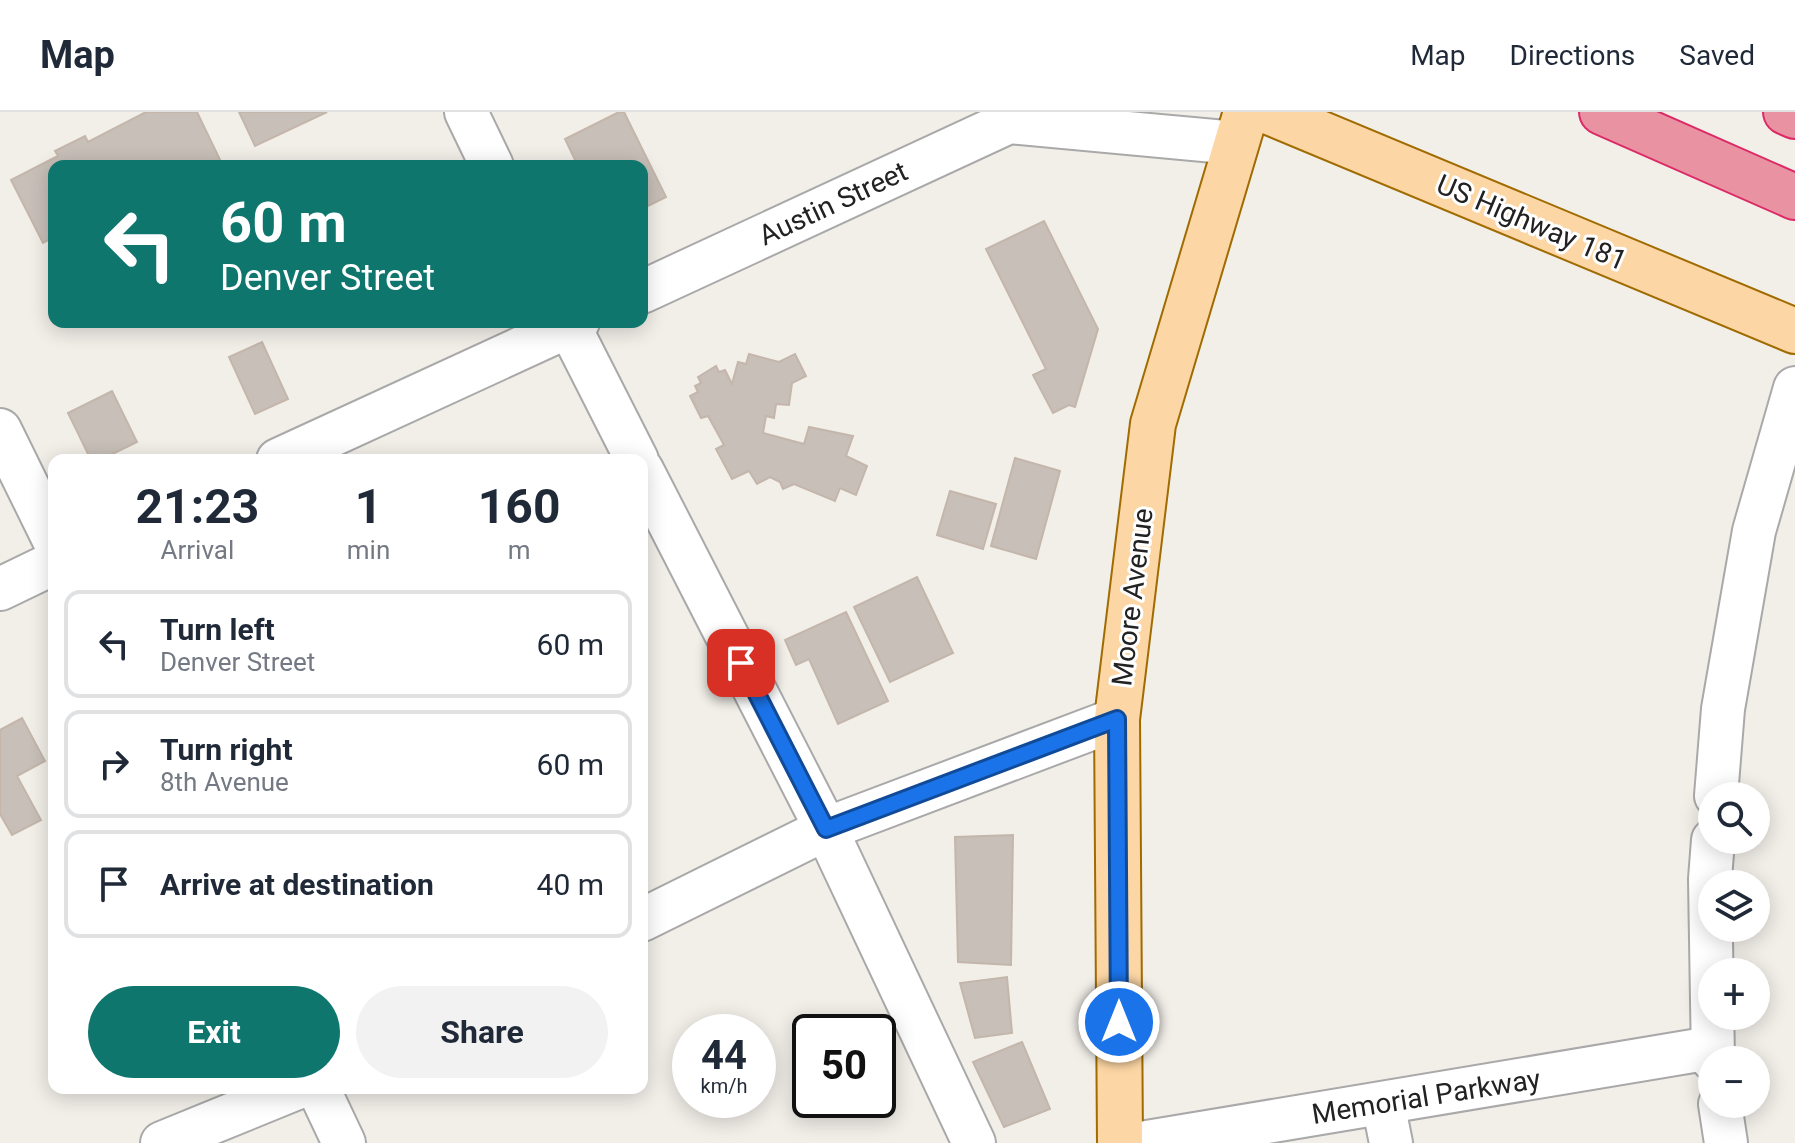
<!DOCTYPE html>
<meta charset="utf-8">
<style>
:root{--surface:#fff;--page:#f2f2f3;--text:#1f2937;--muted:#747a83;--line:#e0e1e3;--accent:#0f766e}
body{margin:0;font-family:Roboto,sans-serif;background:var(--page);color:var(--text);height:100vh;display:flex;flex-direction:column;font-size:30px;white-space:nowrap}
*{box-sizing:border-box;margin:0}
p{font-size:26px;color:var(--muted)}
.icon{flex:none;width:44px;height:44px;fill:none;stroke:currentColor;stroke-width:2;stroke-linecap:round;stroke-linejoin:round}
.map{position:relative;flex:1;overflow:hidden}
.side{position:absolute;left:48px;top:342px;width:600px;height:640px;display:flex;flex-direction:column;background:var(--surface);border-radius:16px;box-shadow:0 4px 20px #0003}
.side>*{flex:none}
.banner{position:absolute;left:48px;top:48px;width:600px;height:168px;border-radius:16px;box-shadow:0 4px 20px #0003;background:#0f766e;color:#fff;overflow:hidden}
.buttons{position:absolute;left:1698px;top:670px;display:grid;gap:16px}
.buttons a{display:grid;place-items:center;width:72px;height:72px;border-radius:50%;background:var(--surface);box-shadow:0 4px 20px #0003;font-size:40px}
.speed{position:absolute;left:672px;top:902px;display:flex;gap:16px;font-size:40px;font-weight:700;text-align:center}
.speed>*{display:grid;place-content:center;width:104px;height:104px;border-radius:50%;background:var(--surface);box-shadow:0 4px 20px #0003;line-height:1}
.speed small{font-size:20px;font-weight:400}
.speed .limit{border:4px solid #111;border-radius:12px;background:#fff;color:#111}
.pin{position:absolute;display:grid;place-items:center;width:68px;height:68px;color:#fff;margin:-34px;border-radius:16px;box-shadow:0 4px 12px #0006}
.me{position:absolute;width:88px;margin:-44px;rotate:0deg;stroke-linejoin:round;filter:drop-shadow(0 0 6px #0008)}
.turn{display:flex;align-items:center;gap:28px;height:168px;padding:0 40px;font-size:36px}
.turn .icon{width:104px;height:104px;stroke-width:2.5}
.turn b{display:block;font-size:56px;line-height:68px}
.eta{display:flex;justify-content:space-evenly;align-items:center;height:136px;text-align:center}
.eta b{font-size:48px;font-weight:700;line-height:56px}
.cta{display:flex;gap:16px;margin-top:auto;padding:16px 40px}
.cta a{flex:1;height:92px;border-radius:48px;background:var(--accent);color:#fff;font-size:32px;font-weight:700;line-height:92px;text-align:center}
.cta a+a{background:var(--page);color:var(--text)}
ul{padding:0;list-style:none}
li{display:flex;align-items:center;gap:24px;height:108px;margin:0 16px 12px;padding:0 24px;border:4px solid var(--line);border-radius:16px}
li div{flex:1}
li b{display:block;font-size:30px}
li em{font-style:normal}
header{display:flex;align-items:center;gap:48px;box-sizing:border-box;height:112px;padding:0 40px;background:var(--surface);border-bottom:2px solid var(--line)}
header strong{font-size:38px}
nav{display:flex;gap:44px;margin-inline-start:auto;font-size:28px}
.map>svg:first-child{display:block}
</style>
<header>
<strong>Map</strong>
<nav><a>Map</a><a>Directions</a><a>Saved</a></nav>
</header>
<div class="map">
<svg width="1795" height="1031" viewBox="0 0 1795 1031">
<rect width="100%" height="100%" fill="#f2efe9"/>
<!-- building -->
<path fill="#c7bfb8" stroke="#c4b6ab" stroke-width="2" d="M197,0L223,54H54V125L43,131L11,68L58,44L55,39L85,24L88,30L146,0Z
M239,0H327L255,34Z
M619,0H624L666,85L642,97V54H578L565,27Z
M1044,109L1098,217L1075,295L1069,293L1053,301L1033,263L1046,257L986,137Z
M262,230L288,287L255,302L229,245Z
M749,242L779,250L795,242L806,264L792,271L789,293L776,292L774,306L766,304L763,321L804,332L809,315L853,324L846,344L867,354L856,383L840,376L835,389L794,372L783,377L780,370L770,365L757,372L749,359L732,367L716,337L724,333L708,304L701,306L690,284L698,280L695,274L701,271L698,265L716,254L719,260L725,258L732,272L738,250L746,252Z
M112,279L137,330L100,348H91L68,301Z
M1015,346L1060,359L1036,447L991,434Z
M950,379L996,392L983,437L937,423Z
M917,465L953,541L890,570L854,495Z
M846,500L888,589L838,612L809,547L796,553L785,528Z
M22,606L45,649L17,664L41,708L12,723L0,702V618Z
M1013,723L1011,853L958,850L955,725Z
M1007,865L1012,921L975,926L960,871Z
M1022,930L1050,997L1004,1015L973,950Z"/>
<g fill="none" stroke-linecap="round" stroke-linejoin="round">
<!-- minor casing -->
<g stroke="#a9a9a9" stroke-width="46">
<path id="minor" d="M466,0L492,54
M1009,10L1236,31
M642,180L1009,10L1024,0
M567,210L637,348
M0,318L54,428
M278,348L578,210
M642,358L826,717L974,1031
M0,477L54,451
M1716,684L1723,597L1754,419L1795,276
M642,808L826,717L1117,607
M1713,948L1710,767L1713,728
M318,976L344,1031
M1383,991L1391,1031
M1720,992L1726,1031
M162,1031L297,976
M1141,1031L1711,936"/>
</g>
<!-- major casing -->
<g stroke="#a06b00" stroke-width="48">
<path id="major" d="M1269,0L1795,219
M1120,1031L1117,607L1153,312L1246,0"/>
</g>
<!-- highway casing -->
<g stroke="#dc2a67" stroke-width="48">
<path id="highway" d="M1602,0L1795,85
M1786,0L1795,4"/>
</g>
<!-- minor -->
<use href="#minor" stroke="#fff" stroke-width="42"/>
<!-- major -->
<use href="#major" stroke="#fcd6a4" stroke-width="44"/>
<!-- highway -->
<use href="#highway" stroke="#e892a2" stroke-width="44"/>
</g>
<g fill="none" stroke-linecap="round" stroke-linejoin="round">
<!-- route casing -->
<g stroke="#114b97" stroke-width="20">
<path id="route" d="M741,551L826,717L1117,607L1119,910"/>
</g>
<!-- route -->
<use href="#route" stroke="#1a73e8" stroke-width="14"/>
</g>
<g text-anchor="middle" stroke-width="6" stroke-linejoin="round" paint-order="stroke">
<!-- street labels -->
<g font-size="28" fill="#222" stroke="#fff">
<text transform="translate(833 91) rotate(-25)" y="10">Austin Street</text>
<text transform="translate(1532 110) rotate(23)" y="10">US Highway 181</text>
<text transform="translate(1132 485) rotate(-83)" y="10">Moore Avenue</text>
<text transform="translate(1426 984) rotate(-9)" y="10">Memorial Parkway</text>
</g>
</g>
</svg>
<div class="buttons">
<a><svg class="icon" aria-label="search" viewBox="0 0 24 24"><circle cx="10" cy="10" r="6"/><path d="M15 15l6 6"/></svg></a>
<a><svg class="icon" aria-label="layers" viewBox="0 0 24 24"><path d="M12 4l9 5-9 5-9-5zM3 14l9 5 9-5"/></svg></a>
<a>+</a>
<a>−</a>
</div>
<div class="speed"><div>44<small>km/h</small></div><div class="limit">50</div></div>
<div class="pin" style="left:741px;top:551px;background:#d93025"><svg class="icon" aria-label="arrive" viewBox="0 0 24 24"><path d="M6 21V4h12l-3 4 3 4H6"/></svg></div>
<svg class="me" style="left:1119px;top:910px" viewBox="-20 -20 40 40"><circle r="17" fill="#1a73e8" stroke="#fff" stroke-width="3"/><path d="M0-11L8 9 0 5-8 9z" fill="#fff"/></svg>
<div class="banner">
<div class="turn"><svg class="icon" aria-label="left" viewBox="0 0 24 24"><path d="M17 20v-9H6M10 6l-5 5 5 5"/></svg><div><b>60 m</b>Denver Street</div></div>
</div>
<section class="side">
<div class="eta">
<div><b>21:23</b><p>Arrival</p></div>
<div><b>1</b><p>min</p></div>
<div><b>160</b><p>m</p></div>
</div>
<ul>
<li><svg class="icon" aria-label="left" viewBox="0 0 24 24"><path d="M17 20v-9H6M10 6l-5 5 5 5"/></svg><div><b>Turn left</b><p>Denver Street</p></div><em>60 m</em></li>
<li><svg class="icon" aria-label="right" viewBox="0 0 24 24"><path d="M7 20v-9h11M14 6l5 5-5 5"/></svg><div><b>Turn right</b><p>8th Avenue</p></div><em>60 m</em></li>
<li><svg class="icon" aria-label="arrive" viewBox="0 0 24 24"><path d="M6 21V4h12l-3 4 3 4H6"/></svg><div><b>Arrive at destination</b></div><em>40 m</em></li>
</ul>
<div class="cta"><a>Exit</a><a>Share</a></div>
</section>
</div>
